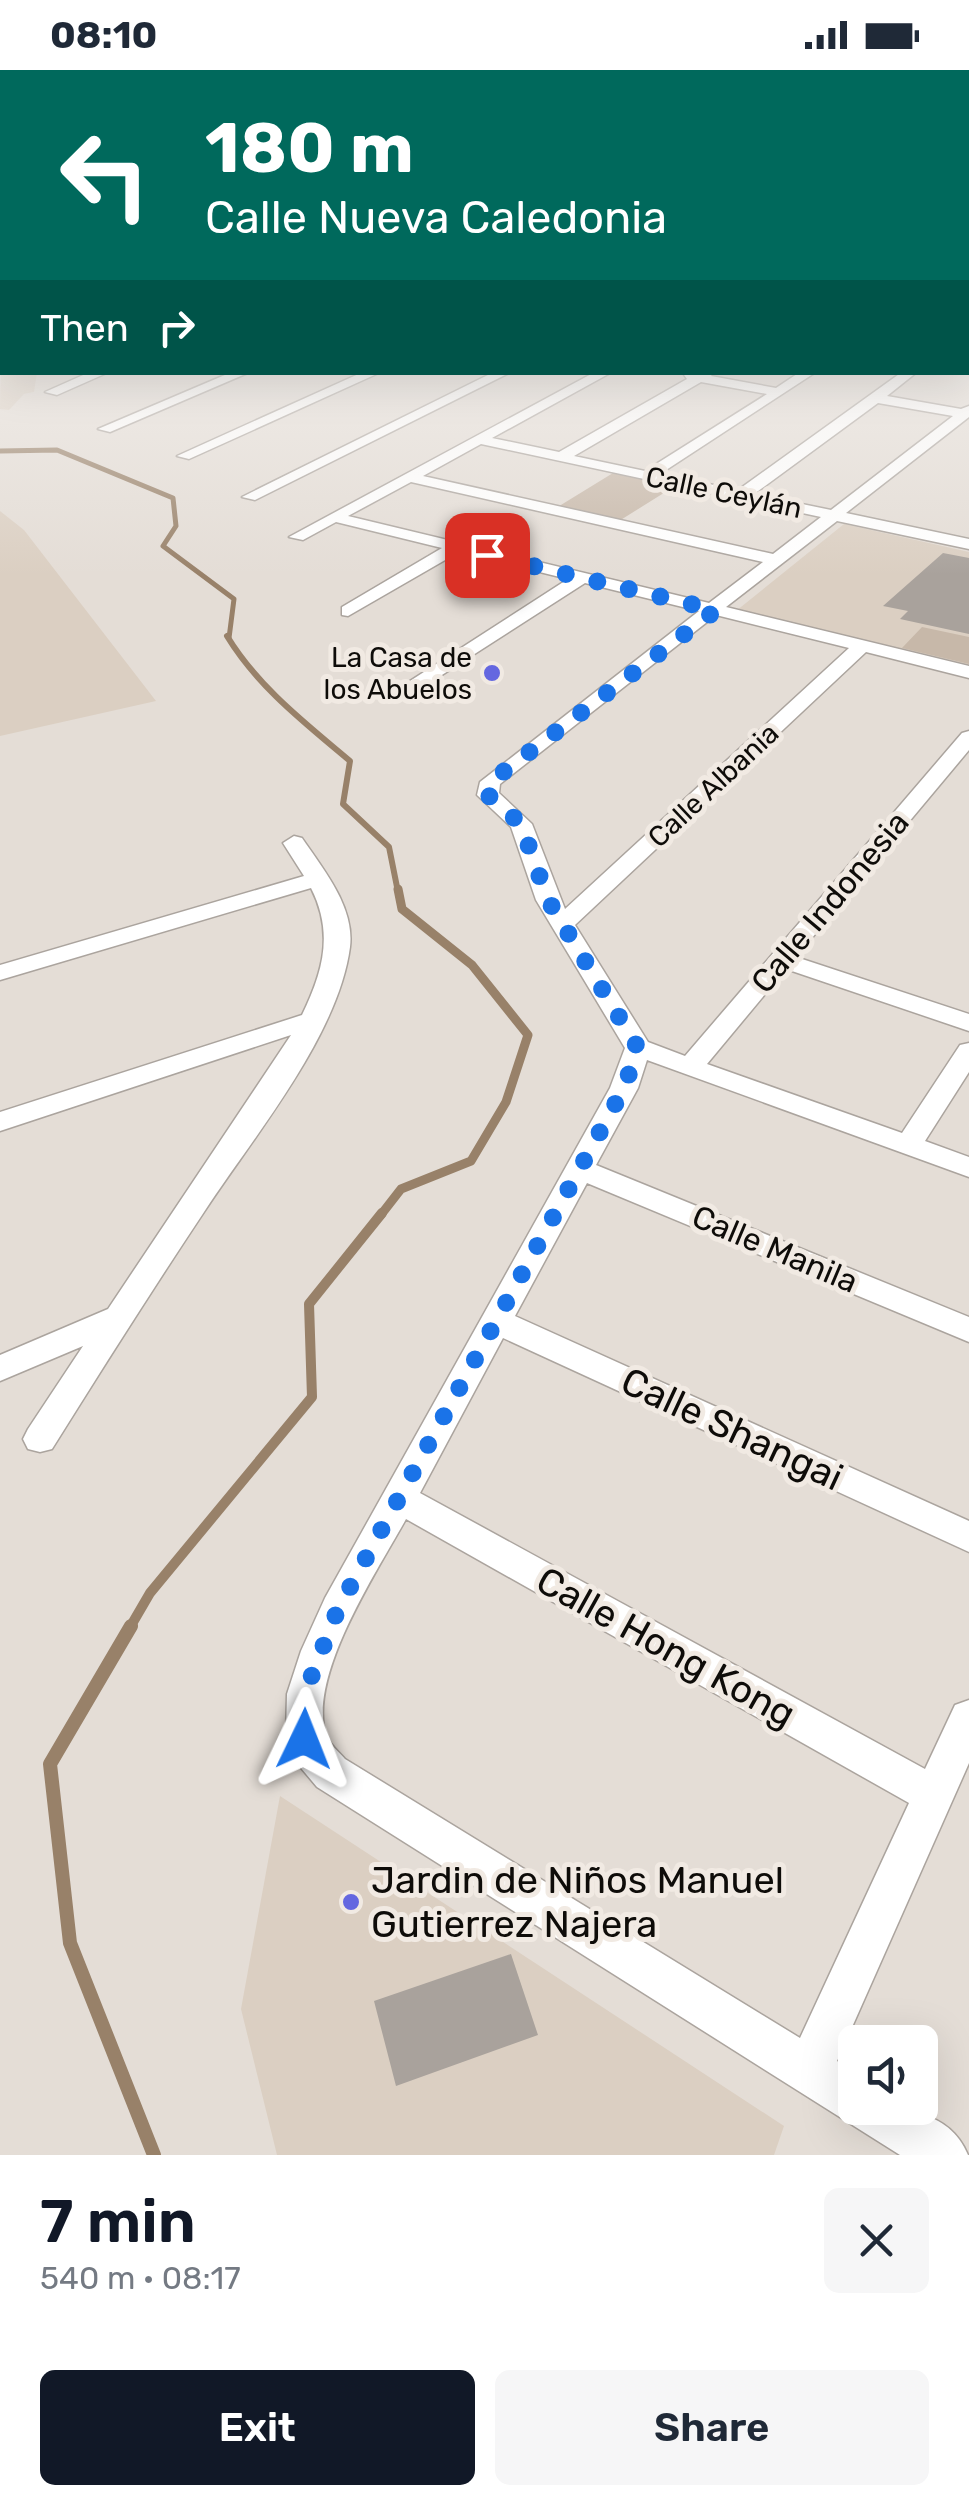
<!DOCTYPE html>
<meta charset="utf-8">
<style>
:root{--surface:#fff;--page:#f6f6f7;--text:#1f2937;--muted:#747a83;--accent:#111827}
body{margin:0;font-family:Rubik,sans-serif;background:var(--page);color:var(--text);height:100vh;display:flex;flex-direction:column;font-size:38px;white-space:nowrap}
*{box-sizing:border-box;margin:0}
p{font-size:32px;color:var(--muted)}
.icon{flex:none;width:55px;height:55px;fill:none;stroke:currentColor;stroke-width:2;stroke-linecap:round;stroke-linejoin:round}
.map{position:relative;height:2085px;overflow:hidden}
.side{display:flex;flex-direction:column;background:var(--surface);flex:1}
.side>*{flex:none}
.top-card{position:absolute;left:0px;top:0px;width:970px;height:305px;box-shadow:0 10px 40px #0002;background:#00695c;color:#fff;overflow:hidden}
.controls{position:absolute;left:838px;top:1955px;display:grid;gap:20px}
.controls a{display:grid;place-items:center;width:100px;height:100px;border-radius:15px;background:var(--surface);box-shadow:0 10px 40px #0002;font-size:50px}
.pin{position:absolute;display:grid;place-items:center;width:85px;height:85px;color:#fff;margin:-42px;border-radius:20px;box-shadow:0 5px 15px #0006}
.me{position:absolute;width:110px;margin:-55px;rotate:2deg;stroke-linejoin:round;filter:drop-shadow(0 0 8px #0008)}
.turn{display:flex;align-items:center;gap:35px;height:210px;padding:0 40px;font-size:45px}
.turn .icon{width:130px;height:130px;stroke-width:2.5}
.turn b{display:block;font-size:70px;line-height:85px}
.then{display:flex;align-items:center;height:95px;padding:0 40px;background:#0003;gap:20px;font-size:38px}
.round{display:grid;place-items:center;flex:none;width:105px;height:105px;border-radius:15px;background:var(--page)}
.headline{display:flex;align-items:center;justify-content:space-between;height:170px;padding:0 40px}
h1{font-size:60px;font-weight:600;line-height:75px;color:var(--accent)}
.action{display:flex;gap:20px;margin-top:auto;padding:20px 40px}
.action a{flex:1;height:115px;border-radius:15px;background:var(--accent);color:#fff;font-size:40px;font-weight:600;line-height:115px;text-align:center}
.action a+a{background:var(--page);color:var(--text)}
.status{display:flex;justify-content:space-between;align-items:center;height:70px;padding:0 50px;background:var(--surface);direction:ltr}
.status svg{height:28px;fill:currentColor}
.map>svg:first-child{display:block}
</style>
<div class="status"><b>08:10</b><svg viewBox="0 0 49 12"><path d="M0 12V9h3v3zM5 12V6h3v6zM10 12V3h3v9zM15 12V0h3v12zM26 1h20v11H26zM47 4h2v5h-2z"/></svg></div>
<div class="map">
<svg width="969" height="2085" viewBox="0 0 969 2085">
<rect width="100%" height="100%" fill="#e4ddd6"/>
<!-- built -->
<path fill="#dbcfc2" d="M2,237V302L37,303L34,322L24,324L9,340L0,339Z
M0,441L24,460L156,631L0,666Z
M844,454L969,482V597L736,541Z
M280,1726L784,2056L774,2085H277L241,1939Z"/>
<!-- green -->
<path fill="#c7b8a9" d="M613,403L675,416L619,451L556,438Z
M922,557L969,567V594L902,578Z"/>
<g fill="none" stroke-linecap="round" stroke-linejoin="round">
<!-- stream-far4 -->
<path stroke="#988169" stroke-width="5" d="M0,381L57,380L173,428L176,456L163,476L234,529L229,568"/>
<!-- stream-far3 -->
<path stroke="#988169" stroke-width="6" d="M227,566C258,617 305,653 350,691L343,734L389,777L398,822"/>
<!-- stream-far2 -->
<path stroke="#988169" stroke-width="9" d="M380,1146L401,1119L471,1091L506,1032L528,965L472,895L402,839L398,819"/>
<!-- stream-far1 -->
<path stroke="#988169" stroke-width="10" d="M129,1559L150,1523L312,1327L309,1234L382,1143"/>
<!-- stream -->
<path stroke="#988169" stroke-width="14" d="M131,1556L50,1694L70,1873L154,2085"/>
</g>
<!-- building -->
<path fill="#a9a29c" d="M943,483L969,488V564L900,549L908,541L883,536Z
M511,1884L538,1965L396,2016L374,1931Z"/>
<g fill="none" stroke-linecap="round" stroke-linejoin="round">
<!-- street casing -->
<g stroke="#aba49e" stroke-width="3">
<path id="street" d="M968,218H969V224H968Z
M969,258V266L968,267V259Z
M90,302H109L57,325L45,322Z
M232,302H250L110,362L98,359Z
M363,302H381L189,389L177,386Z
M494,302H511L255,430L242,427Z
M595,302H612L492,368L559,382L687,309L682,302H714L711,306L776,318L800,302H816L660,404L738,420L902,302H917L887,326L961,339L969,336V347L846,443L969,469V479L837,451L726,537L969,596V608L866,582L575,855L648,972L685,986L962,663L969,661V680L796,887L969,944V961L786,899L707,994L902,1063L960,975L969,973V1002L925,1071L969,1087V1107L647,990L638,1018L596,1095L969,1247V1272L587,1113L515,1246L969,1451V1482L503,1268L420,1423L925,1699L955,1635L969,1630V1693L837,1991L855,2002V2038C898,2038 949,2038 968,2085H900L317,1717L301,1698L286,1665L287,1624L301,1581L325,1528L610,1018L625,978L536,830L511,757L477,725L480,712L699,541L585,513L417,621L410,619V611L568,509L459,482L348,546L342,545V537L442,478L336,452L303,470L289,467ZM701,312L767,324L645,401L574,386ZM878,333L953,346L831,440L754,424ZM481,374L821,447L773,484L423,406ZM411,412L763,492L709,533L348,446ZM716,545L849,578L565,839L532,754L499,723L500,714ZM406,1449L909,1733L800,1968L345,1689C339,1682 329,1674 326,1665C307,1606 378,1500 406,1449Z
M294,766L302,768C323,799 355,837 350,877C338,967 253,1067 204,1142C152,1220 102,1299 52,1379L40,1382L28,1379L23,1369L28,1359L83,1276L0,1311V1285L108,1239L291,965L0,1061V1042L302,945C323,902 334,863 311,818L0,910V895L304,806L283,773Z"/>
</g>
<!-- secondary casing -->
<g stroke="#aba49e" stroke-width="44">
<path id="secondary" d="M0,217L2,216"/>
</g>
<!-- street -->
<use href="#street" fill="#fff" fill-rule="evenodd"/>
<!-- secondary -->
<use href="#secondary" stroke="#fff" stroke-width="40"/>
</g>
<!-- sky -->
<linearGradient id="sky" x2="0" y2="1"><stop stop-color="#88a0b5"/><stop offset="0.42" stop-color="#f3f0ed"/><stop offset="1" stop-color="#f3f0ed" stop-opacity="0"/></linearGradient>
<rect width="969" height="505" fill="url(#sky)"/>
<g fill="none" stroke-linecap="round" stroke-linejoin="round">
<!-- route -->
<path stroke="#1a73e8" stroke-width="18" stroke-dasharray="0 32.4" d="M304,1669L303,1628L338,1539L624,1018L638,978L548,830L521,754L488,725L490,712L716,540L487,485"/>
</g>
<!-- markers -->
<g fill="#6467e0" stroke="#f1eae3" stroke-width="4">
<circle cx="492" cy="603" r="10"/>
<circle cx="351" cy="1832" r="10"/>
</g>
<g text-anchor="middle" stroke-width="10" stroke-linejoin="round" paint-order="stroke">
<!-- far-street labels -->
<g font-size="28" fill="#0e0c09" stroke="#f1eae3">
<text transform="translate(724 422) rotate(12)" y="10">Calle Ceylán</text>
<text transform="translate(713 715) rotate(-43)" y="10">Calle Albania</text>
</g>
<!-- far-poi labels -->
<g font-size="28" fill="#0e0c09" stroke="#f1eae3" text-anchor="end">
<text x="472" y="597">La Casa de<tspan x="472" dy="32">los Abuelos</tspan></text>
</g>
<!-- street labels -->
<g font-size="32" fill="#0e0c09" stroke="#f1eae3">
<text transform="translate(830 832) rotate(-50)" y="11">Calle Indonesia</text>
<text transform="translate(775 1179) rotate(23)" y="11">Calle Manila</text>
</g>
<!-- near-street labels -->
<g font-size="38" fill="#0e0c09" stroke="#f1eae3">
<text transform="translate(732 1359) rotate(25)" y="13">Calle Shangai</text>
<text transform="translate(666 1577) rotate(29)" y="13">Calle Hong Kong</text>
</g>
<!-- near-poi labels -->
<g font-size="38" fill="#0e0c09" stroke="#f1eae3" text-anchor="start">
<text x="371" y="1823">Jardin de Niños Manuel<tspan x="371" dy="44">Gutierrez Najera</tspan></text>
</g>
</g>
</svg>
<div class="controls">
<a><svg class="icon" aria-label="sound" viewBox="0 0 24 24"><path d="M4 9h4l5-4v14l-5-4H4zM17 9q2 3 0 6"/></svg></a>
</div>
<div class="pin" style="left:487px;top:485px;background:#d93025"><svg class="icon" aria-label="arrive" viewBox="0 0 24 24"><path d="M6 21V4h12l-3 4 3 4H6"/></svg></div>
<svg class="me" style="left:304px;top:1669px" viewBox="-20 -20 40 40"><path d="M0-17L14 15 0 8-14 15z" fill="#1a73e8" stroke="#fff" stroke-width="4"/></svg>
<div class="top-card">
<div class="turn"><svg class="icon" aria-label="left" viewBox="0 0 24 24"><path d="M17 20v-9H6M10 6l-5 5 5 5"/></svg><div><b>180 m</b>Calle Nueva Caledonia</div></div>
<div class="then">Then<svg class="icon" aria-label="right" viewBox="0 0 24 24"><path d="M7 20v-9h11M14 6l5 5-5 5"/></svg></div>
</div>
</div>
<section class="side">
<div class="headline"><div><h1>7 min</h1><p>540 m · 08:17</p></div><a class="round"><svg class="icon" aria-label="close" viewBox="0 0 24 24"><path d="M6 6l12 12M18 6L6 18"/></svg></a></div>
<div class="action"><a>Exit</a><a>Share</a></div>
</section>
